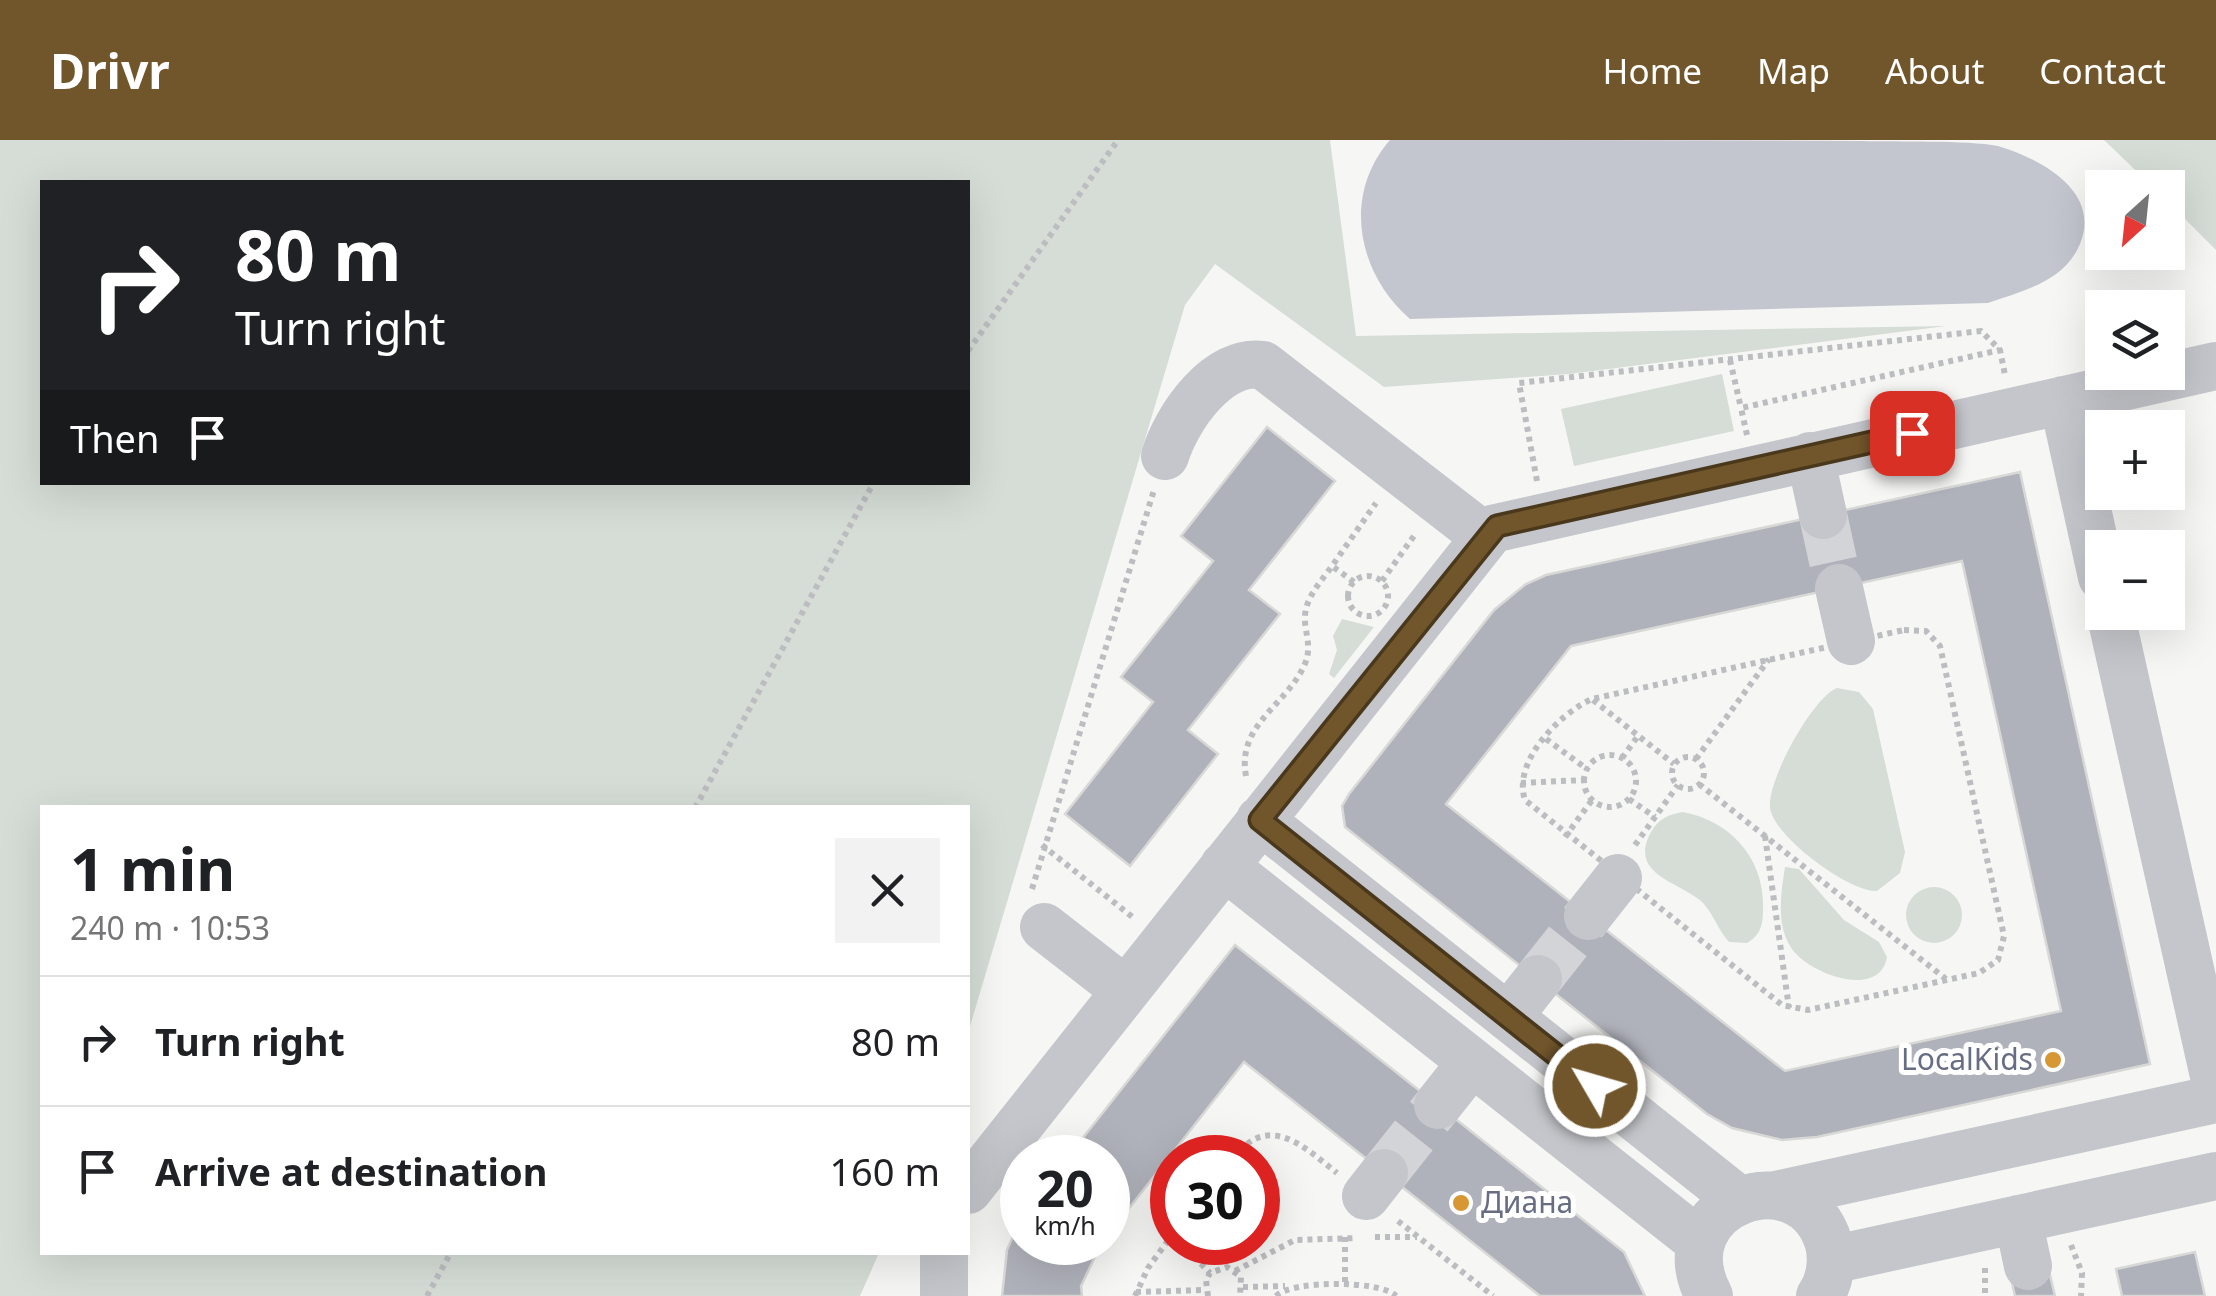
<!DOCTYPE html>
<meta charset="utf-8">
<style>
:root{--surface:#fff;--page:#f2f2f2;--text:#202124;--muted:#757577;--line:#e0e0e0;--accent:#72562b}
body{margin:0;font-family:"Noto Sans",sans-serif;background:var(--page);color:var(--text);height:100vh;display:flex;flex-direction:column;font-size:38px;white-space:nowrap}
*{box-sizing:border-box;margin:0}
p{font-size:32px;color:var(--muted)}
.icon{flex:none;width:55px;height:55px;fill:none;stroke:currentColor;stroke-width:2;stroke-linecap:round;stroke-linejoin:round}
.map{position:relative;flex:1;overflow:hidden}
.panel{position:absolute;left:40px;top:665px;width:930px;height:450px;display:flex;flex-direction:column;background:var(--surface);border-radius:0px;box-shadow:0 10px 40px #0002}
.panel>*{flex:none}
.hud{position:absolute;left:40px;top:40px;width:930px;height:305px;border-radius:0px;box-shadow:0 10px 40px #0002;background:#202124;color:#fff;overflow:hidden}
.needle{width:65px;rotate:207deg}
.fabs{position:absolute;left:2085px;top:30px;display:grid;gap:20px}
.fabs a{display:grid;place-items:center;width:100px;height:100px;border-radius:0px;background:var(--surface);box-shadow:0 10px 40px #0002;font-size:50px}
.speed{position:absolute;left:1000px;top:995px;display:flex;gap:20px;font-size:50px;font-weight:700;text-align:center}
.speed>*{display:grid;place-content:center;width:130px;height:130px;border-radius:50%;background:var(--surface);box-shadow:0 10px 40px #0002;line-height:1}
.speed small{font-size:25px;font-weight:400}
.speed .limit{border:15px solid #d22;background:#fff;color:#111}
.pin{position:absolute;display:grid;place-items:center;width:85px;height:85px;color:#fff;margin:-42px;border-radius:20px;box-shadow:0 5px 15px #0006}
.me{position:absolute;width:110px;margin:-55px;rotate:308deg;stroke-linejoin:round;filter:drop-shadow(0 0 8px #0008)}
.turn{display:flex;align-items:center;gap:35px;height:210px;padding:0 30px;font-size:45px}
.turn .icon{width:130px;height:130px;stroke-width:2.5}
.turn b{display:block;font-size:70px;line-height:85px}
.then{display:flex;align-items:center;height:95px;padding:0 30px;background:#0003;gap:20px;font-size:38px}
.round{display:grid;place-items:center;flex:none;width:105px;height:105px;border-radius:0px;background:var(--page)}
.overview{display:flex;align-items:center;justify-content:space-between;height:170px;padding:0 30px}
h1{font-size:60px;font-weight:700;line-height:75px}
ul{padding:0;list-style:none}
li{display:flex;align-items:center;gap:30px;height:130px;padding:0 30px;border-top:2px solid var(--line)}
li div{flex:1}
li b{display:block;font-size:38px}
li em{font-style:normal}
header{display:flex;align-items:center;gap:60px;box-sizing:border-box;height:140px;padding:0 50px;background:var(--accent);color:#fff}
header strong{font-size:48px}
nav{display:flex;gap:55px;margin-inline-start:auto;font-size:35px}
.map>svg:first-child{display:block}
</style>
<header>
<strong>Drivr</strong>
<nav><a>Home</a><a>Map</a><a>About</a><a>Contact</a></nav>
</header>
<div class="map">
<svg width="2216" height="1156" viewBox="0 0 2216 1156">
<rect width="100%" height="100%" fill="#f6f7f4"/>
<!-- green -->
<path fill="#d6ddd6" fill-rule="evenodd" d="M0,0H1330L1356,196L1946,186L1569,234L1384,247L1215,124L1185,165L968,893V668H42V1112L879,1113L860,1156H0ZM42,42H968V342H42Z
M2104,0H2216V110L2168,62V48L2153,47Z
M1722,234L1734,291L1574,326L1561,269Z
M1342,479L1374,487L1334,538L1329,534L1337,510L1333,496Z
M1837,548L1859,552L1873,569L1905,712L1900,733L1877,751C1849,752 1774,697 1770,668C1767,640 1813,557 1837,548Z
M1683,672C1731,681 1765,719 1763,769C1763,784 1761,795 1747,803L1729,802C1718,790 1714,775 1703,763C1682,742 1627,736 1651,692C1658,679 1669,674 1683,672Z
M1785,727L1799,729L1844,780L1879,802L1887,817C1880,861 1805,833 1790,806C1776,783 1781,752 1785,727Z
M1906 775a28 28 0 1 1 56 0a28 28 0 1 1-56 0Z"/>
<!-- water -->
<path fill="#c3c6ce" d="M1390,0C1547,0 1705,0 1862,1C1897,2 1967,0 1998,6C2039,18 2102,51 2080,104C2064,142 2024,150 1988,163L1410,179C1357,133 1342,55 1390,0Z"/>
<!-- building -->
<path fill="#b0b2bb" stroke="#d8d8d6" stroke-width="2.5" fill-rule="evenodd" d="M1267,287L1335,341L1249,450L1280,474L1188,590L1218,614L1130,726L1065,674L1153,562L1121,537L1213,421L1181,396Z
M2020,332L2150,924L1817,997L1782,1000L1732,988L1707,974L1345,687L1342,666L1349,654L1494,470L1526,444L1546,435ZM1962,421L2061,871L1785,931L1446,664L1571,506Z
M1235,805L1624,1112L1645,1156H1540L1244,922L1108,1095V1018H1067Z
M1022,1075V1102H1102L1081,1146L1082,1156H1002L1007,1110Z
M2195,1112L2205,1156H2122L2116,1129Z
M2047,1122L2055,1156H2015L2009,1130Z"/>
<g fill="none" stroke-linecap="round" stroke-linejoin="round">
<!-- minor-tunnel -->
<path stroke="#d2d4d8" stroke-width="48" stroke-dasharray="48 24" stroke-linecap="butt" d="M1823,375L1839,448
M1538,839L1588,776
M1384,1033L1438,965"/>
<!-- path -->
<path stroke="#bcbdc0" stroke-width="6" stroke-dasharray="5 5" stroke-linecap="butt" d="M968,211L1118,0
M1730,220L1741,268
M1747,295L1741,268L2000,210
M1537,341L1519,243L1981,191L2000,210L2005,235
M1348 456a20 20 0 1 1 40 0a20 20 0 1 1-40 0Z
M1382,441L1416,393
M1354,442L1332,426L1376,363
M1904,490L1926,491L1940,506L2004,796L1998,820L1979,833L1808,870L1782,865L1525,660C1512,622 1559,574 1592,559Z
M1593,560L1674,624
M1546,599L1587,629
M1584 641a26 26 0 1 1 52 0a26 26 0 1 1-52 0Z
M1672 633a16 16 0 1 1 32 0a16 16 0 1 1-32 0Z
M1622,618L1638,596
M1696,619L1769,519
M1246,636C1236,583 1290,564 1306,521C1311,507 1306,495 1305,482C1303,460 1320,443 1332,426
M1521,643L1584,640
M1699,644L1946,839
M1629,659L1655,677
M695,668L874,342
M1765,696L1789,868
M1565,697L1592,660
M1042,705L1135,779
M1635,705L1678,645
M1032,749L1154,350
M1233,1018C1269,972 1303,1006 1337,1033
M1398,1081L1493,1156
M1345,1097V1146
M1375,1097H1417
M1180,1102L1210,1133
M2071,1105L2082,1133L2081,1156
M1985,1128V1156
M1235,1131L1295,1100L1357,1098
M1243,1147L1285,1146
M1136,1152L1205,1150
M427,1156L451,1112
M1135,1156L1148,1128L1172,1095
M1208,1156L1206,1140L1210,1133L1227,1127L1241,1137L1240,1156
M1276,1156C1291,1140 1381,1140 1396,1156"/>
<!-- minor -->
<path stroke="#c5c6cb" stroke-width="48" d="M2063,260L2102,437
M1165,316C1177,277 1218,218 1263,225L1484,396
M1810,316L1823,375
M1839,448L1851,501
M2110,472L2216,945
M1260,680L1739,1060
M1224,726L1701,1103
M1588,776L1618,738
M1044,787L1125,850
M1508,877L1538,839
M1438,965L1472,922
M968,1050L1492,389L2216,226
M1776,1055L2216,959
M1366,1056L1384,1033
M2018,1079L2028,1126
M944,1112V1156
M1831,1120L2216,1036
M1709,1156C1660,1063 1803,1012 1829,1104C1833,1121 1830,1142 1820,1156"/>
</g>
<g fill="none" stroke-linecap="round" stroke-linejoin="round">
<!-- route casing -->
<g stroke="#4a381c" stroke-width="25">
<path id="route" d="M1595,946L1260,680L1497,386L1912,293"/>
</g>
<!-- route -->
<use href="#route" stroke="#72562b" stroke-width="18"/>
</g>
<!-- markers -->
<g fill="#d69734" stroke="#fff" stroke-width="4">
<circle cx="2053" cy="920" r="10"/>
<circle cx="1461" cy="1063" r="10"/>
</g>
<g text-anchor="middle" stroke-width="10" stroke-linejoin="round" paint-order="stroke">
<!-- poi labels -->
<g font-size="30" fill="#686d83" stroke="#fff" text-anchor="end">
<text x="2033" y="930">LocalKids</text>
<text x="1481" y="1073" text-anchor="start">Диана</text>
</g>
</g>
</svg>
<div class="fabs">
<a><svg class="needle" viewBox="-14 -14 28 28"><path d="M0-13l5 13h-10z" fill="#e53935"/><path d="M0 13l5-13h-10z" fill="#757577"/></svg></a>
<a><svg class="icon" aria-label="layers" viewBox="0 0 24 24"><path d="M12 4l9 5-9 5-9-5zM3 14l9 5 9-5"/></svg></a>
<a>+</a>
<a>−</a>
</div>
<div class="speed"><div>20<small>km/h</small></div><div class="limit">30</div></div>
<div class="pin" style="left:1912px;top:293px;background:#d93025"><svg class="icon" aria-label="arrive" viewBox="0 0 24 24"><path d="M6 21V4h12l-3 4 3 4H6"/></svg></div>
<svg class="me" style="left:1595px;top:946px" viewBox="-20 -20 40 40"><circle r="17" fill="#72562b" stroke="#fff" stroke-width="3"/><path d="M0-11L8 9 0 5-8 9z" fill="#fff"/></svg>
<div class="hud">
<div class="turn"><svg class="icon" aria-label="right" viewBox="0 0 24 24"><path d="M7 20v-9h11M14 6l5 5-5 5"/></svg><div><b>80 m</b>Turn right</div></div>
<div class="then">Then<svg class="icon" aria-label="arrive" viewBox="0 0 24 24"><path d="M6 21V4h12l-3 4 3 4H6"/></svg></div>
</div>
<section class="panel">
<div class="overview"><div><h1>1 min</h1><p>240 m · 10:53</p></div><a class="round"><svg class="icon" aria-label="close" viewBox="0 0 24 24"><path d="M6 6l12 12M18 6L6 18"/></svg></a></div>
<ul>
<li><svg class="icon" aria-label="right" viewBox="0 0 24 24"><path d="M7 20v-9h11M14 6l5 5-5 5"/></svg><div><b>Turn right</b></div><em>80 m</em></li>
<li><svg class="icon" aria-label="arrive" viewBox="0 0 24 24"><path d="M6 21V4h12l-3 4 3 4H6"/></svg><div><b>Arrive at destination</b></div><em>160 m</em></li>
</ul>
</section>
</div>
